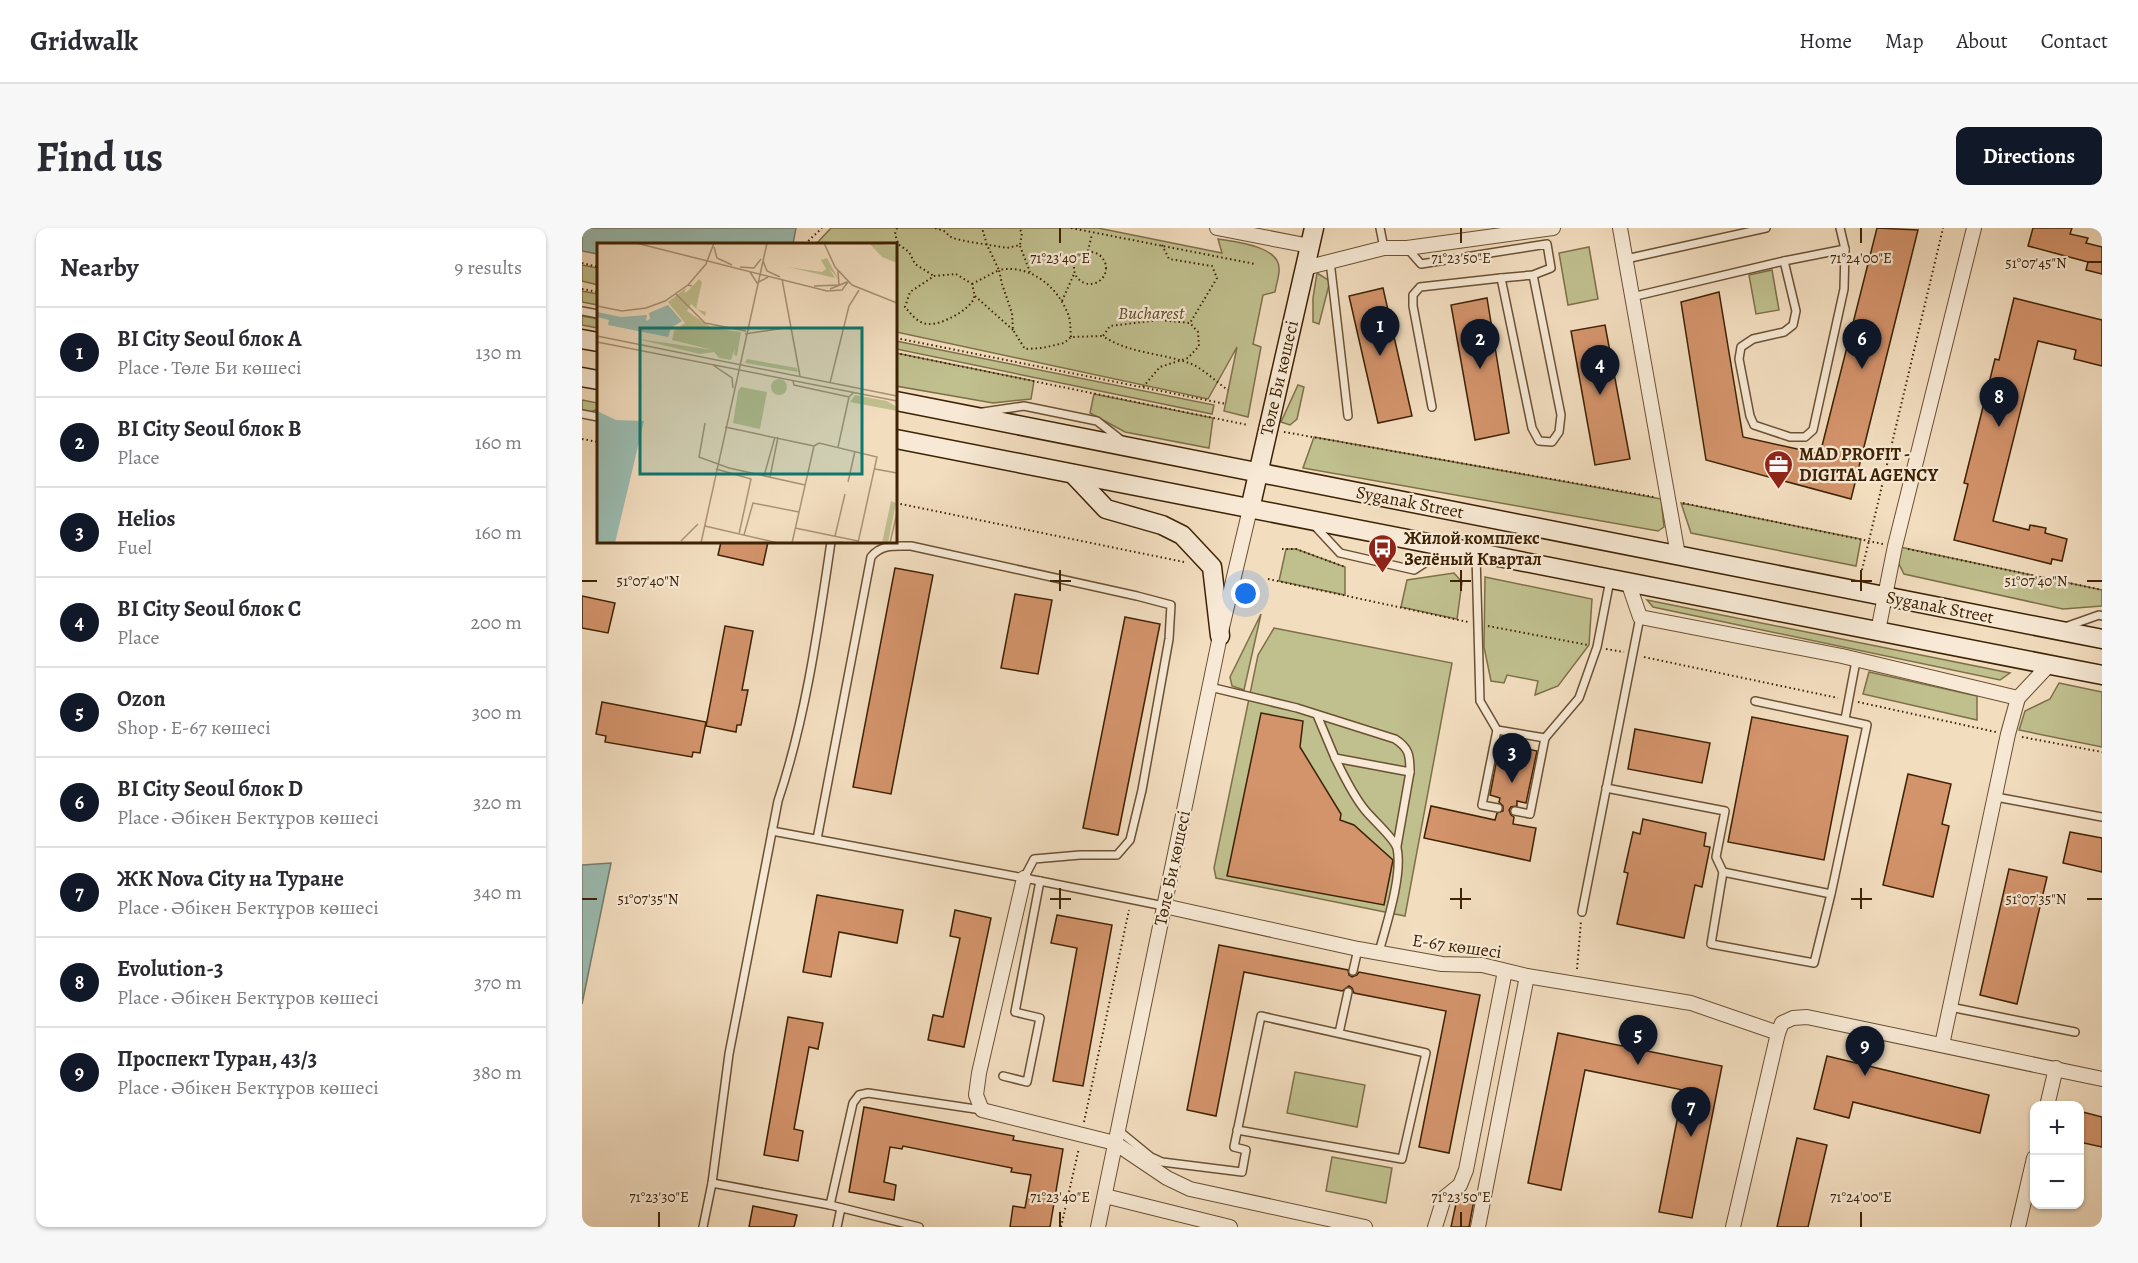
<!DOCTYPE html>
<meta charset="utf-8">
<style>
:root{--surface:#fff;--page:#f7f7f7;--text:#2b2b33;--muted:#7c7c81;--line:#e1e1e2;--accent:#111827}
body{margin:0;font-family:Alegreya,serif;background:var(--page);color:var(--text)}
.controls{position:absolute;right:18px;bottom:18px;display:grid;overflow:hidden;border-radius:12px;box-shadow:0 2px 4px #0004}
.controls button{width:54px;height:54px;display:grid;place-items:center;padding:0;border:0;border-bottom:2px solid var(--line);background:var(--surface);color:var(--text);font:30px sans-serif}
.you{position:absolute;left:664px;top:366px;width:21px;height:21px;margin:-15px;border:4px solid #fff;border-radius:50%;background:#1a73e8;box-shadow:0 0 0 9px #1a73e833}
.badge{display:grid;place-items:center;width:39px;height:39px;border-radius:50%;background:var(--accent);color:#fff;font-size:20px;font-weight:700}
.pin{position:absolute;translate:-50% -50px;filter:drop-shadow(0 2px 3px #0008)}
.pin::after{content:'';position:absolute;top:32px;width:21px;height:18px;background:inherit;clip-path:polygon(0 0,100% 0,50% 100%)}
.list{margin:0;padding:0;list-style:none}
h2{display:flex;justify-content:space-between;align-items:center;height:78px;margin:0;padding:0 24px;font-size:26px}
h2 small{font-size:20px;font-weight:400;color:var(--muted)}
.list li{display:grid;grid-template-columns:39px 1fr auto;gap:18px;align-items:center;box-sizing:border-box;height:90px;padding:0 24px;border-top:2px solid var(--line)}
.list b{display:block;font-size:22px;white-space:nowrap}
.list p{margin:0;font-size:20px;white-space:nowrap;color:var(--muted)}
.list em{font-size:20px;font-style:normal;color:var(--muted)}
.map{position:relative;flex:none;width:1520px;height:999px;overflow:hidden;border-radius:12px}
header{display:flex;align-items:center;gap:36px;box-sizing:border-box;height:84px;padding:0 30px;background:var(--surface);border-bottom:2px solid var(--line)}
header strong{font-size:28px}
nav{display:flex;gap:33px;margin-inline-start:auto;font-size:21px}
.intro{display:flex;align-items:center;justify-content:space-between;box-sizing:border-box;height:144px;padding:0 36px}
h1{margin:0;font-size:42px}
.button{padding:15px 27px;border-radius:12px;background:var(--accent);color:#fff;font-size:21px;font-weight:700}
main{display:flex;gap:36px;padding:0 36px}
aside{flex:1;background:var(--surface);border-radius:12px;box-shadow:0 2px 4px #0004}
.map>svg:first-child{display:block}
.green{fill:#c0bf8e;stroke:#7e7049;stroke-width:1.5}
.water{fill:#9bbcb1;stroke:#757e6c;stroke-width:1.5}
.building{fill:#d3936b;stroke:#3d2204;stroke-width:1.5}
.lines{fill:none;stroke-linecap:round;stroke-linejoin:round}
.lane-casing{stroke:#6a5133;stroke-width:10}
.street-casing{stroke:#6a5133;stroke-width:16}
.secondary-casing{stroke:#3d2204;stroke-width:21}
.path{stroke:#3d2204;stroke-width:2;stroke-dasharray:1.5 3;stroke-linecap:butt}
.lane{stroke:#f7e9d5;stroke-width:7}
.street{stroke:#f7e9d5;stroke-width:14}
.secondary{stroke:#f7e9d5;stroke-width:18}
.ticks{fill:none;stroke:#3d2204;stroke-width:2}
.labels{text-anchor:middle;dominant-baseline:central;stroke-width:4.5;stroke-linejoin:round;paint-order:stroke}
.park-label{font-size:18px;font-style:italic;fill:#5e4926;stroke:#f7e9d5}
.street-label{font-size:18px;fill:#3d2204;stroke:#f7e9d5}
.poi-label{font-size:18px;font-weight:bold;fill:#3d2204;stroke:#f7e9d5;text-anchor:start}
.inset-road{fill:none;stroke:#aa9274;stroke-width:1.5}
.view{fill:#0f766e;fill-opacity:0.15;stroke:#0f766e;stroke-width:3}
.inset-edge{fill:none;stroke:#3d2204;stroke-width:3}
.ticks-label{font-size:15px;text-anchor:middle;fill:#3d2204;stroke:#f7e9d5;stroke-width:4.5;stroke-linejoin:round;paint-order:stroke}
</style>
<header>
<strong>Gridwalk</strong>
<nav><a>Home</a><a>Map</a><a>About</a><a>Contact</a></nav>
</header>
<div class="intro"><h1>Find us</h1><a class="button">Directions</a></div>
<main>
<aside>
<h2>Nearby<small>9 results</small></h2>
<ul class="list">
<li><span class="badge">1</span><div><b>BI City Seoul блок A</b><p>Place · Төле Би көшесі</p></div><em>130 m</em></li>
<li><span class="badge">2</span><div><b>BI City Seoul блок B</b><p>Place</p></div><em>160 m</em></li>
<li><span class="badge">3</span><div><b>Helios</b><p>Fuel</p></div><em>160 m</em></li>
<li><span class="badge">4</span><div><b>BI City Seoul блок C</b><p>Place</p></div><em>200 m</em></li>
<li><span class="badge">5</span><div><b>Ozon</b><p>Shop · Е-67 көшесі</p></div><em>300 m</em></li>
<li><span class="badge">6</span><div><b>BI City Seoul блок D</b><p>Place · Әбікен Бектұров көшесі</p></div><em>320 m</em></li>
<li><span class="badge">7</span><div><b>ЖК Nova City на Туране</b><p>Place · Әбікен Бектұров көшесі</p></div><em>340 m</em></li>
<li><span class="badge">8</span><div><b>Evolution-3</b><p>Place · Әбікен Бектұров көшесі</p></div><em>370 m</em></li>
<li><span class="badge">9</span><div><b>Проспект Туран, 43/3</b><p>Place · Әбікен Бектұров көшесі</p></div><em>380 m</em></li>
</ul>
</aside>
<div class="map">
<svg width="1520" height="999" viewBox="0 0 1520 999">
<rect width="100%" height="100%" fill="#f2ddbf"/>
<filter id="stains"><feTurbulence type="fractalNoise" baseFrequency=".00333" numOctaves="4"/><feColorMatrix values="0 0 0 0 .2 0 0 0 0 .09 0 0 0 0 .02 0 0 0 .5 -.17"/></filter>
<radialGradient id="worn" r=".72"><stop offset=".6" stop-color="#630" stop-opacity="0"/><stop offset="1" stop-color="#630" stop-opacity=".3"/></radialGradient>
<g class="green">
<path d="M249,0H516L640,25L636,11C653,14 697,18 697,40C698,47 694,56 693,64L681,67L671,116L679,119L666,189L642,183L655,119L626,171L314,104V16H234Z"/>
<polygon points="1007,19 1016,71 986,77 977,25"/>
<polygon points="0,37 16,40 16,57 0,53"/>
<polygon points="1190,42 1197,82 1174,86 1167,47"/>
<polygon points="735,45 748,53 737,96 731,94 731,70"/>
<polygon points="0,63 16,66 16,77 0,74"/>
<polygon points="0,88 16,91 16,100 0,97"/>
<polygon points="314,113 632,177 630,186 314,121"/>
<polygon points="314,125 452,153 449,171 411,175 314,158"/>
<polygon points="716,157 722,159 715,191 708,197 699,194"/>
<polygon points="512,166 631,190 627,220 543,204 508,185"/>
<polygon points="0,172 16,175 16,181 9,184 0,182"/>
<polygon points="732,209 1079,271 1082,299 1076,303 721,240"/>
<polygon points="1099,275 1279,311 1274,338 1109,305"/>
<polygon points="1318,319 1520,362 1520,378 1481,381 1322,346 1317,336"/>
<polygon points="704,321 714,321 763,339 763,367 697,353"/>
<polygon points="872,345 880,354 875,391 819,379 825,352"/>
<polygon points="903,349 1010,371 1007,417 976,458 953,467 956,453 925,447 922,455 909,453 902,419"/>
<polygon points="1065,372 1428,445 1418,452 1071,379"/>
<polygon points="679,386 662,462 650,458 648,449"/>
<polygon points="692,400 870,435 823,688 634,650 632,640 676,427"/>
<polygon points="1287,444 1395,468 1395,492 1281,466"/>
<polygon points="1477,455 1520,464 1520,519 1437,502 1443,483 1468,471"/>
<polygon points="713,844 783,857 775,899 705,885"/>
<polygon points="750,929 810,940 804,975 744,963"/>
</g>
<g class="water">
<polygon points="0,0 214,0 211,16 16,16 16,26 0,23"/>
<polygon points="29,635 0,776 0,637"/>
</g>
<g class="building">
<polygon points="1295,0 1336,2 1269,271 1124,232 1099,74 1137,64 1161,209 1238,226"/>
<polygon points="1451,0 1490,0 1488,6 1506,10 1504,15 1520,19 1520,46 1504,42 1506,34 1446,18"/>
<polygon points="801,60 830,188 796,195 767,68"/>
<polygon points="905,70 927,205 893,212 869,77"/>
<polygon points="1432,70 1520,92 1520,138 1492,131 1494,122 1456,113 1411,293 1447,302 1448,297 1464,300 1463,305 1485,311 1480,333 1470,331 1469,336 1372,312 1386,256 1382,255 1413,131 1417,132"/>
<polygon points="1023,97 1048,231 1013,237 989,103"/>
<polygon points="139,314 186,314 181,337 136,327"/>
<polygon points="313,340 351,347 309,566 271,559"/>
<polygon points="433,366 470,372 456,446 419,440"/>
<polygon points="0,368 33,375 26,405 0,400"/>
<polygon points="543,389 578,396 536,607 501,600"/>
<polygon points="143,398 171,403 160,462 166,462 159,497 155,497 154,504 124,498"/>
<polygon points="20,474 124,494 118,525 111,524 110,529 23,514 24,508 14,506"/>
<polygon points="679,485 721,493 718,519 759,586 758,592 772,597 811,632 802,677 645,648"/>
<polygon points="1170,489 1266,508 1242,632 1146,614"/>
<polygon points="1053,501 1128,515 1120,555 1046,541"/>
<polygon points="918,515 955,523 944,575 935,573 935,578 929,579 927,582 929,587 932,589 931,596 954,600 948,633 842,610 849,578 913,592 915,585 921,583 921,578 917,574 918,570 908,567"/>
<polygon points="1326,546 1369,556 1360,596 1367,598 1351,669 1301,657"/>
<polygon points="1061,591 1124,605 1122,618 1128,619 1120,659 1113,657 1102,710 1035,696 1046,645 1042,644 1051,604 1058,606"/>
<polygon points="1488,604 1520,610 1520,644 1481,635"/>
<polygon points="1427,641 1465,649 1435,776 1398,767"/>
<polygon points="235,667 321,682 315,715 257,704 249,749 221,744"/>
<polygon points="373,682 409,690 382,819 346,812 351,787 361,789 378,710 368,708"/>
<polygon points="475,687 530,697 501,858 471,853 495,720 469,715"/>
<polygon points="637,717 766,742 767,747 770,749 775,747 777,744 898,767 867,925 837,919 864,783 772,765 770,760 767,758 760,763 662,744 634,888 605,882"/>
<polygon points="206,789 241,795 236,821 227,819 212,901 221,903 216,933 182,927"/>
<polygon points="976,805 1140,838 1110,990 1077,984 1101,862 1003,842 979,962 946,955"/>
<polygon points="1245,828 1407,867 1398,905 1271,874 1267,890 1232,881"/>
<polygon points="282,879 432,908 431,912 481,921 468,999 428,999 431,978 443,980 449,947 429,944 430,940 321,918 320,921 308,919 302,954 314,957 312,972 267,964"/>
<polygon points="1497,883 1520,889 1520,919 1497,914"/>
<polygon points="1215,910 1245,917 1226,999 1195,999"/>
<polygon points="878,969 892,972 887,999 869,999 875,971"/>
<polygon points="171,978 215,987 212,999 167,999"/>
</g>
<g class="lines">
<defs>
<g id="lane">
<polyline points="798,0 802,20"/>
<polyline points="825,20 839,36 965,16 969,40 951,47 919,50 950,200 957,213 970,214 977,204 979,187 951,47"/>
<polyline points="1044,31 1184,0"/>
<polyline points="748,33 766,188"/>
<polyline points="1202,33 1214,83 1211,97 1202,104 1171,111 1159,119 1157,131 1168,188 1172,197 1208,209 1223,209 1231,202 1262,61 1263,21"/>
<polyline points="1050,69 1202,33 1263,21 1258,0"/>
<polyline points="0,83 16,86"/>
<polyline points="850,179 831,78 831,67 838,59 919,50"/>
<polyline points="401,184 442,178 515,193 538,211"/>
<polyline points="0,186 16,189"/>
<polyline points="732,297 758,325 832,342 863,322"/>
<polyline points="894,327 898,473 915,502 963,510 997,470 1015,419 1028,352"/>
<polyline points="1483,399 1517,387 1520,388"/>
<path d="M628,459L715,480L813,511C827,520 828,527 828,544L753,530L735,487"/>
<polyline points="1173,473 1285,497 1249,666 1232,735 1129,716 1141,644 1249,666"/>
<polyline points="1263,491 1274,433"/>
<polyline points="915,502 900,577 916,580"/>
<path d="M753,530C762,548 770,566 783,582C791,592 812,610 815,620C821,647 804,698 797,724"/>
<polyline points="1024,560 1143,583 1134,629 1141,644"/>
<polyline points="1414,569 1520,589"/>
<polyline points="933,583 948,586 963,510"/>
<polyline points="190,603 458,653"/>
<path d="M235,611L289,329C299,316 313,318 329,318L555,368L589,377L587,411L560,562L548,612L535,627H498L452,631L442,650"/>
<polyline points="815,618 828,544"/>
<polyline points="1000,684 1058,389"/>
<polyline points="771,743 776,721"/>
<polyline points="1368,779 1493,804"/>
<polyline points="757,805 766,764"/>
<polyline points="421,848 445,854 458,790 433,784 458,653 582,678"/>
<polyline points="536,902 569,929 580,934 660,944 664,922 652,919 679,788 844,825 820,931 655,902"/>
<path d="M130,955L147,826L196,573C224,489 236,401 249,314"/>
<polyline points="248,977 271,875 277,867 286,865 400,882"/>
<polyline points="121,999 130,955 248,977 337,999"/>
<polyline points="255,999 259,980"/>
</g>
<g id="street">
<polyline points="635,0 728,18"/>
<polyline points="1038,0 1096,327"/>
<polyline points="723,40 802,20 825,20 971,0"/>
<polyline points="1046,354 1058,389 1260,428 1436,470 1467,437"/>
<polyline points="1296,403 1313,318 1392,0"/>
<polyline points="442,650 397,845 394,867 400,882 533,915 585,950 608,961 783,999"/>
<polyline points="582,678 776,721 860,736 900,737 945,748 1109,775 1196,805"/>
<polyline points="1360,817 1426,506 1436,470"/>
<polyline points="1465,878 1474,840"/>
<polyline points="523,968 648,999"/>
<polyline points="516,999 638,408 668,281"/>
<polyline points="853,999 862,970 878,957 884,942 923,743"/>
<polyline points="896,999 945,748"/>
<polyline points="1151,999 1196,805 1200,795 1211,790 1225,789 1520,851"/>
<polyline points="1436,999 1452,930"/>
</g>
<g id="secondary">
<polyline points="0,111 16,114"/>
<polyline points="0,149 16,152"/>
<polyline points="314,173 1520,411"/>
<polyline points="314,211 1520,447"/>
<polyline points="491,246 524,281 580,297 600,307 630,339 638,408"/>
<polyline points="668,281 732,0"/>
</g>
</defs>
<use href="#lane" class="lane-casing"/>
<use href="#street" class="street-casing"/>
<use href="#secondary" class="secondary-casing"/>
<g class="path">
<polyline points="315,0 313,6 316,16 327,24 333,36 352,48"/>
<polyline points="353,0 362,3 370,10 383,13 425,20 438,17 440,5 437,0"/>
<polyline points="489,0 673,36"/>
<polyline points="223,16 240,0"/>
<polyline points="580,17 587,31 630,38 635,50 608,95"/>
<polyline points="438,18 448,44"/>
<polyline points="506,23 510,6"/>
<circle cx="508" cy="40" r="16"/>
<polyline points="0,35 16,39"/>
<path d="M374,46L390,56C391,61 393,66 392,70C388,82 359,97 347,96C336,96 329,86 323,79L328,64L352,48Z"/>
<polyline points="390,56 417,42 405,17 400,0"/>
<polyline points="0,61 16,64"/>
<polyline points="393,68 431,102"/>
<polyline points="480,73 492,46"/>
<path d="M489,109C488,101 489,93 486,86C475,58 448,36 417,42L420,56L430,85L431,102L443,121L460,120L482,115L489,109L521,108"/>
<polyline points="314,110 644,176"/>
<polyline points="314,125 666,197"/>
<path d="M561,159L578,139L606,130L617,118L616,104L608,95L577,92L528,98L521,108C545,125 579,125 607,135C621,140 634,154 646,162"/>
<polyline points="702,204 1072,269"/>
<polyline points="0,211 16,214"/>
<polyline points="314,275 602,334"/>
<polyline points="1101,275 1301,316"/>
<polyline points="700,321 714,321 763,339"/>
<polyline points="1326,321 1520,362"/>
<polyline points="1280,342 1361,0"/>
<polyline points="686,351 886,394"/>
<polyline points="906,398 1006,417"/>
<polyline points="1024,421 1042,424"/>
<polyline points="1062,429 1256,470"/>
<polyline points="1276,474 1414,504"/>
<polyline points="1440,509 1520,524"/>
<polyline points="995,741 999,693"/>
<polyline points="502,894 547,682"/>
<polyline points="479,999 497,920"/>
</g>
<use href="#lane" class="lane"/>
<use href="#street" class="street"/>
<use href="#secondary" class="secondary"/>
</g>
<path class="ticks" d="M478,0V15M879,0V15M1279,0V15M1505,34H1520M478,342V363M879,342V363M1279,342V363M0,353H15M468,353H489M868,353H889M1269,353H1290M1505,353H1520M478,660V681M879,660V681M1279,660V681M0,671H15M468,671H489M868,671H889M1269,671H1290M1505,671H1520M77,984V999M478,984V999M879,984V999M1279,984V999"/>
<defs>
<symbol id="office-pin" viewBox="-11 -11 22 30"><path d="M0 17L-7.5 6A9.5 9.5 0 1 1 7.5 6Z" fill="#8f2418" stroke="#f7e9d5"/><path d="M-6-3h4V-5.5h4V-3h4V5H-6ZM-1-4.5V-3h2v-1.5ZM-6 0V1H6V0Z" fill="#fff"/></symbol>
<symbol id="bus-pin" viewBox="-11 -11 22 30"><path d="M0 17L-7.5 6A9.5 9.5 0 1 1 7.5 6Z" fill="#8f2418" stroke="#f7e9d5"/><path d="M-5-6H5V4H4V6H2V4H-2V6H-4V4H-5ZM-3.5-4V0h7V-4ZM-3.5 1.2v1.5H-2V1.2ZM2 1.2v1.5H3.5V1.2Z" fill="#fff"/></symbol>
</defs>
<g fill-rule="evenodd">
<use href="#office-pin" x="1180" y="220" width="33" height="45"/>
<use href="#bus-pin" x="784" y="304" width="33" height="45"/>
</g>
<g class="labels">
<g class="park-label">
<text x="569" y="85">Bucharest</text>
</g>
<g class="street-label">
<text transform="translate(697 150) rotate(-77)">Төле Би көшесі</text>
<text transform="translate(828 274) rotate(11)">Syganak Street</text>
<text transform="translate(1358 379) rotate(11)">Syganak Street</text>
<text transform="translate(590 640) rotate(-78)">Төле Би көшесі</text>
<text transform="translate(875 718) rotate(8)">Е-67 көшесі</text>
</g>
<g class="poi-label">
<text x="1217" y="226">MAD PROFIT -<tspan x="1217" dy="21">DIGITAL AGENCY</tspan></text>
<text x="822" y="310">Жилой комплекс<tspan x="822" dy="21">Зелёный Квартал</tspan></text>
</g>
</g>
<g transform="translate(15 15)">
<rect width="300" height="300" fill="#f2ddbf"/>
<path d="M272,0L300,3V20L285,14ZM230,15L242,37L232,25L238,35L191,24L225,29L229,26L224,17ZM102,36L105,39L99,66L109,69L108,73L94,61L90,68L115,85L144,89L140,113L137,112L138,105L134,117L122,115L117,109L103,111L36,95L116,107L75,97L77,88L88,80L71,59L89,45L87,50L91,48ZM150,116L200,125L201,129L148,120ZM174 144a8 8 0 1 1 16 0a8 8 0 1 1-16 0ZM142,142L141,148L144,144L170,149L163,186L136,180ZM258,152L290,158L300,164V168L253,159ZM294,258L299,260L291,300H285Z" fill="#c0bf8e"/>
<path d="M71,62L85,78L74,85L71,94L11,82L12,77L0,74V69L24,74L50,72L49,78L53,76L52,70ZM0,168L19,177L47,178L18,300H0Z" fill="#9bbcb1"/>
<path class="inset-road" d="M39,0L230,48L245,47L251,39M227,0L238,24L255,42L300,60M117,4L120,15L135,22M166,18L170,28L183,34M143,24L157,25L164,16M153,29L160,40L171,34M185,36L203,133M91,42L109,21L117,0M217,43L242,42L241,28M233,46L250,39M79,51L108,80L149,88M0,63L25,68L49,65L68,58L91,42L95,43M148,91L194,84M0,93L300,153M0,99L300,158M116,122L135,135L136,145M196,138L197,142L252,154L257,149M233,140L252,63L262,47M108,180L102,214L132,225L208,242M128,184L217,203M217,203L222,200L280,214L261,300M241,204L252,154M119,226L154,236L142,291M278,226L300,230M167,233L178,194M173,234L181,194M251,239L258,208M108,283L181,300M198,285L261,298M147,292L156,260L202,269M238,293L248,251M84,298L101,281M104,300L170,0M195,300L217,203M228,300L246,299M293,300L300,270"/>
<path class="view" d="M43,85H265V231H43Z"/>
<rect width="300" height="300" class="inset-edge"/>
</g>
<g class="ticks-label">
<text x="478" y="35">71°23'40"E</text>
<text x="879" y="35">71°23'50"E</text>
<text x="1279" y="35">71°24'00"E</text>
<text x="1454" y="40">51°07'45"N</text>
<text x="66" y="358">51°07'40"N</text>
<text x="1454" y="358">51°07'40"N</text>
<text x="66" y="676">51°07'35"N</text>
<text x="1454" y="676">51°07'35"N</text>
<text x="77" y="974">71°23'30"E</text>
<text x="478" y="974">71°23'40"E</text>
<text x="879" y="974">71°23'50"E</text>
<text x="1279" y="974">71°24'00"E</text>
</g>
<rect width="100%" height="100%" filter="url(#stains)"/>
<rect width="100%" height="100%" fill="url(#worn)"/>
</svg>
<div class="controls">
<button>+</button>
<button>−</button>
</div>
<div class="you"></div>
<div class="pin badge" style="left:798px;top:128px">1</div>
<div class="pin badge" style="left:898px;top:141px">2</div>
<div class="pin badge" style="left:930px;top:555px">3</div>
<div class="pin badge" style="left:1018px;top:167px">4</div>
<div class="pin badge" style="left:1056px;top:837px">5</div>
<div class="pin badge" style="left:1280px;top:141px">6</div>
<div class="pin badge" style="left:1109px;top:909px">7</div>
<div class="pin badge" style="left:1417px;top:199px">8</div>
<div class="pin badge" style="left:1283px;top:848px">9</div>
</div>
</main>
